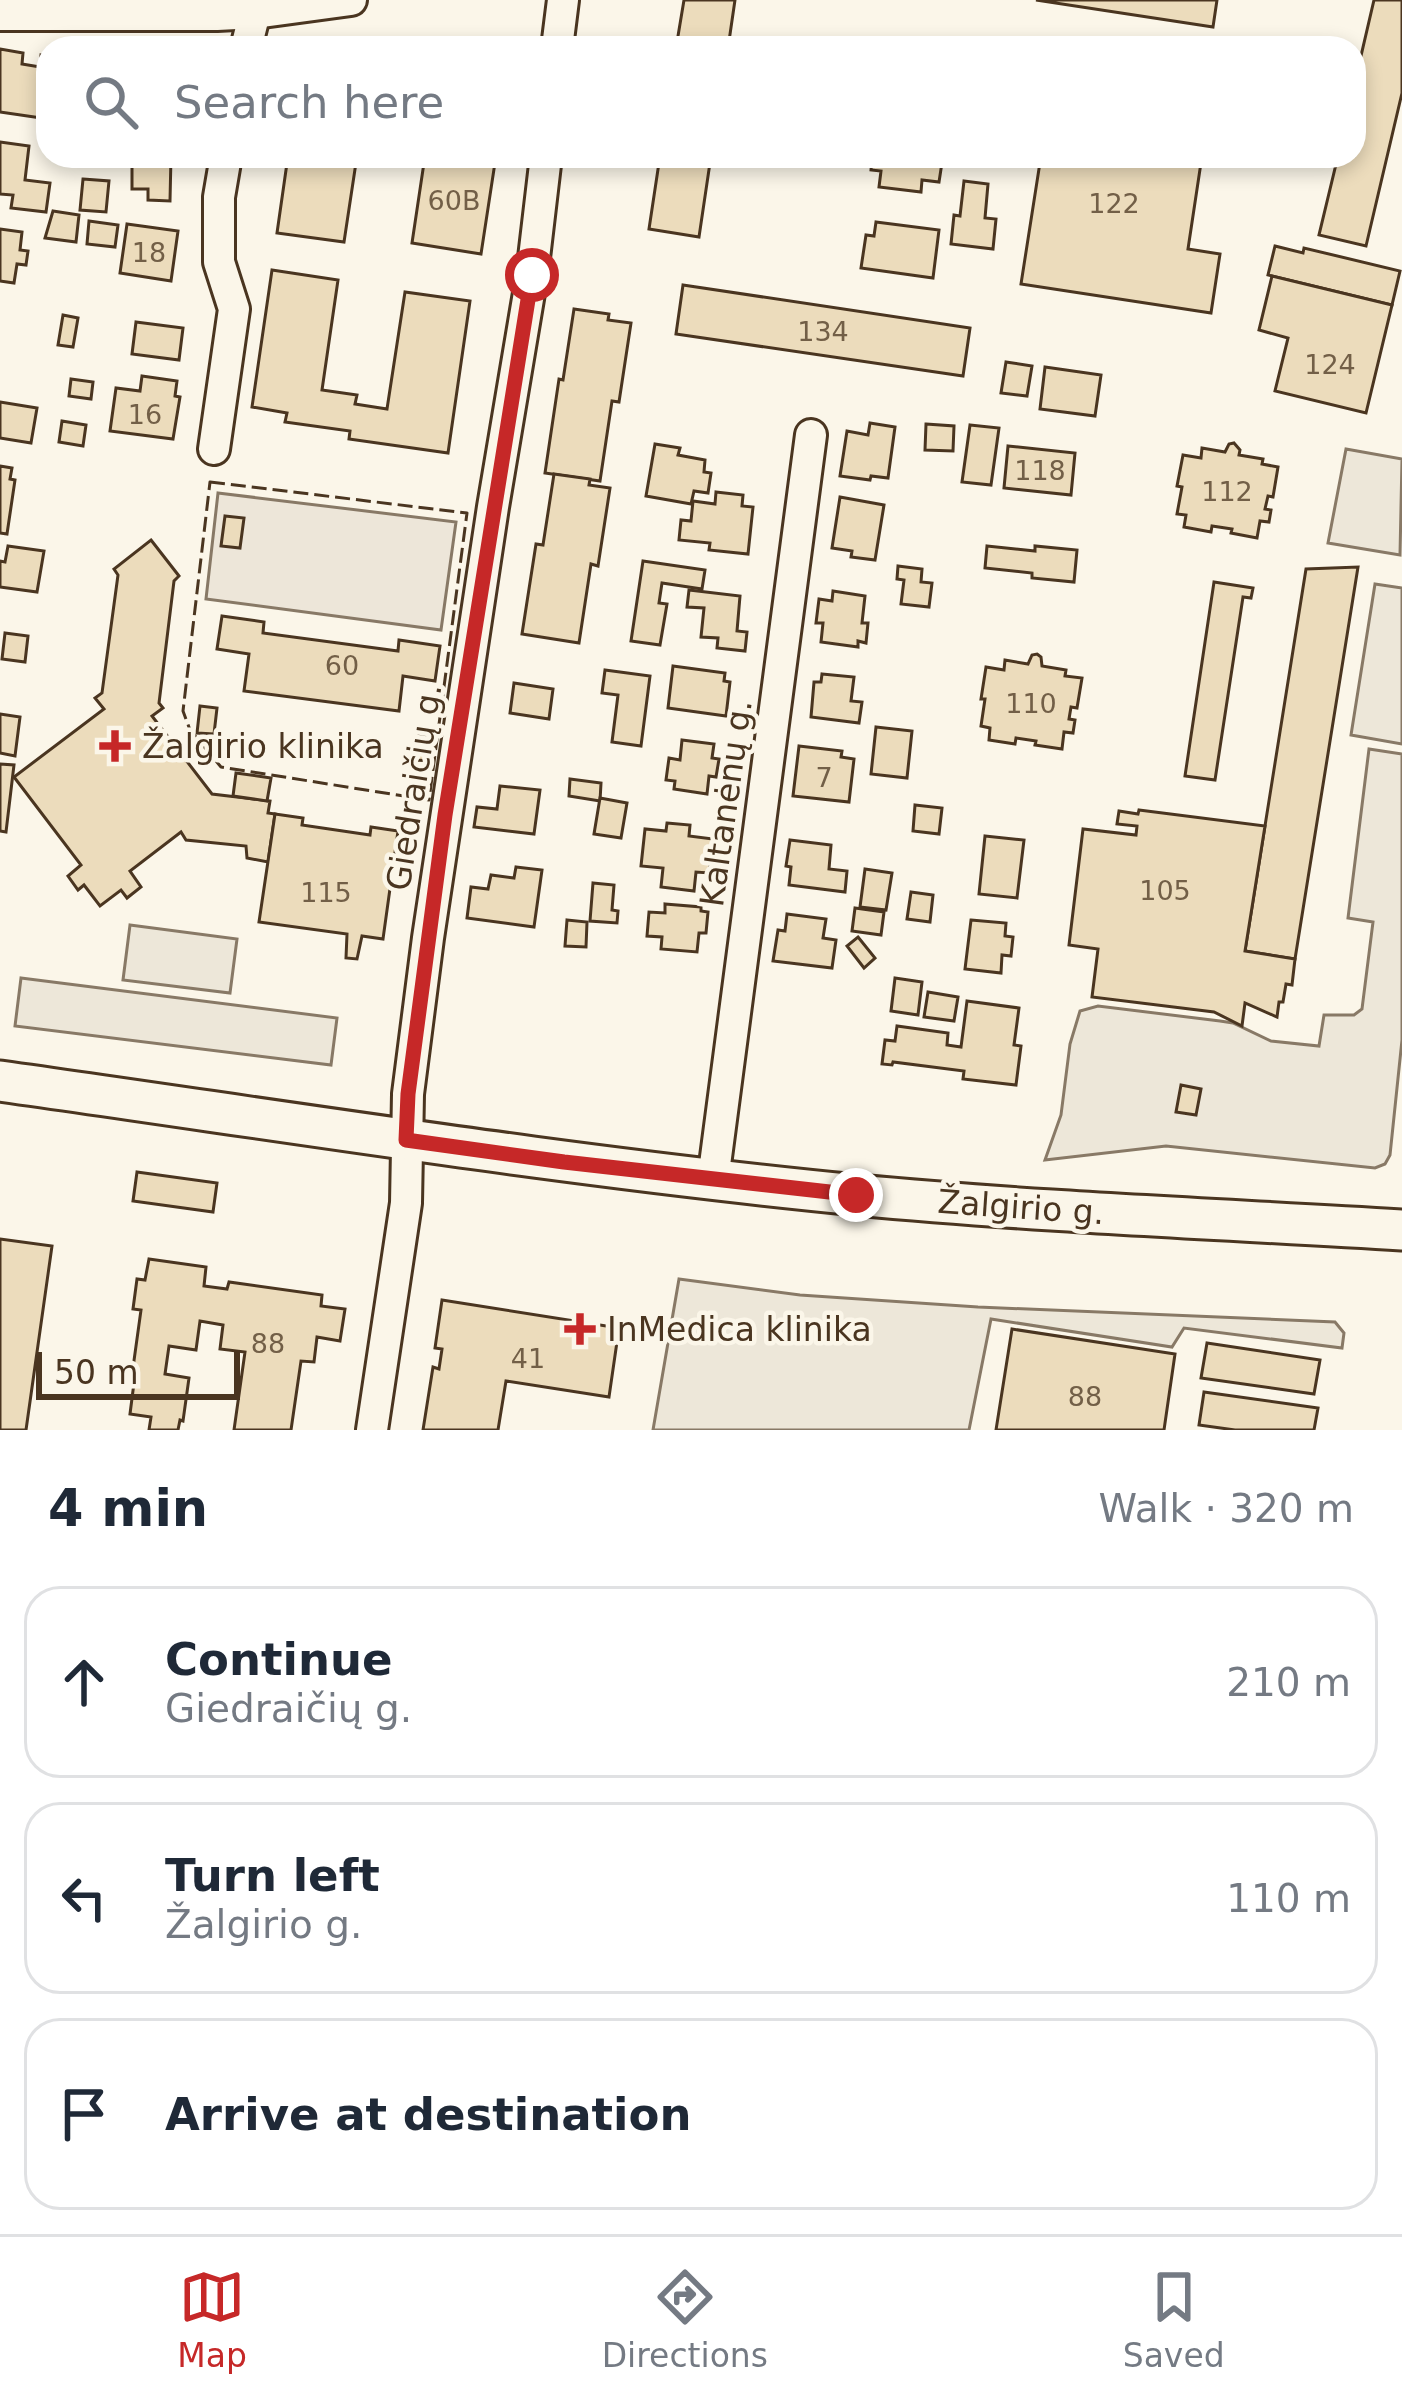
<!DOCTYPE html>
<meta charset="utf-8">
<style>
:root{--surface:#fff;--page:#f2f2f3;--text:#1f2937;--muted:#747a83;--line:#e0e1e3;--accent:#c62828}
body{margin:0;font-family:"DejaVu Sans",sans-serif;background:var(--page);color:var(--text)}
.scale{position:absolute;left:36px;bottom:30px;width:204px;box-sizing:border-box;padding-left:12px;border:6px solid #4a3520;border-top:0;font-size:33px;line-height:42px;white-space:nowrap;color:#4a3520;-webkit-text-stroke:9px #fbf6e9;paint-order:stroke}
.stop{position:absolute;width:36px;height:36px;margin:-27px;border:9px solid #c62828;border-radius:50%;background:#fff}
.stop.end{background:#c62828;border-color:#fff;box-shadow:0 3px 12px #0008}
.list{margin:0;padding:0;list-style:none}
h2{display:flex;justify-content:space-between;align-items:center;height:156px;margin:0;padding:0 48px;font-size:51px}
h2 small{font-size:39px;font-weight:400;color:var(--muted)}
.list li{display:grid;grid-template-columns:78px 1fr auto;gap:36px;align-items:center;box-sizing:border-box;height:192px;margin:0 24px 24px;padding:0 24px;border:3px solid var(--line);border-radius:36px}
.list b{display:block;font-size:45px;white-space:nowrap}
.list p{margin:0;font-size:39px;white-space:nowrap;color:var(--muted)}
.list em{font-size:39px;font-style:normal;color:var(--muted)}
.icon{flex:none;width:66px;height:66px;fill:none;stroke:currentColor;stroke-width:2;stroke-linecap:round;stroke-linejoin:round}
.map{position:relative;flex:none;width:1402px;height:1430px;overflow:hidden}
.search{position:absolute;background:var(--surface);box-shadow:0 6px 18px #0003;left:36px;right:36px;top:36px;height:132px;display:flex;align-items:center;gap:30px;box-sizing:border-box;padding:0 42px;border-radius:36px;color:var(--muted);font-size:45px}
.sheet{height:804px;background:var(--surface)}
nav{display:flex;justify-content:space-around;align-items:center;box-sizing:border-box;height:168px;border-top:3px solid var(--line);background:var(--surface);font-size:33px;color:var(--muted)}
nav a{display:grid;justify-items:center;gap:6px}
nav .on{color:var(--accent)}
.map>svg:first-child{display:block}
.green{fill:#ede6d9;stroke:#887966;stroke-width:3}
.parking{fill:#ede7d9;stroke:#887966;stroke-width:3}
.building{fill:#ecdcbc;stroke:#4a3520;stroke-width:3}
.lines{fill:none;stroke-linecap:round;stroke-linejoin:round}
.minor-casing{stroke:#4a3520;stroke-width:36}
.major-casing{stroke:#4a3520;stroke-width:45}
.minor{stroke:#fbf6e9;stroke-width:30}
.major{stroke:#fbf6e9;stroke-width:39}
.fence{stroke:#4a3520;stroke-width:3;stroke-dasharray:15 6;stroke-linecap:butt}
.route{stroke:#c62828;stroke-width:15}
.poi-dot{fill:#c62828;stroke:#fbf6e9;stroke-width:4.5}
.labels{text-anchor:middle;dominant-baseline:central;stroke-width:9;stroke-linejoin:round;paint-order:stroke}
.number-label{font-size:27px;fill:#725f47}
.poi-label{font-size:33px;fill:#4a3520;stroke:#fbf6e9;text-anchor:start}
.street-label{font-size:33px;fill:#4a3520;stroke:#fbf6e9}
</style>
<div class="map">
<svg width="1402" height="1430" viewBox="0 0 1402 1430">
<rect width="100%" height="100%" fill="#fbf6e9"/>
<polygon class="green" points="218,493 456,522 441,630 206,599"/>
<g class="parking">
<polygon points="1346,449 1402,459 1400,555 1328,543"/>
<polygon points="1375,584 1402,588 1402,744 1351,735"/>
<polygon points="1369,749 1402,754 1402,1040 1390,1155 1385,1164 1375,1168 1166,1146 1045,1160 1061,1115 1070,1044 1080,1011 1098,1006 1220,1021 1233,1023 1271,1041 1319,1046 1324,1015 1354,1015 1362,1009 1373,922 1348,918"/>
<polygon points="130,925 237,939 230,993 123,980"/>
<polygon points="21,978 337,1018 331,1065 15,1026"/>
<polygon points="679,1279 800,1295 978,1307 1335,1322 1344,1333 1342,1348 1184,1328 1172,1347 991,1319 969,1430 653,1430"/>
</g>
<g class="building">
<polygon points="684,0 735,0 728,48 676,48"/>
<polygon points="1036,0 1217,0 1213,27"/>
<polygon points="1374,0 1402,0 1402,93 1366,246 1319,235 1338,156 1354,156 1354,86"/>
<polygon points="0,49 23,53 22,64 40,67 41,55 48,56 48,119 0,112"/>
<polygon points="0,142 29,146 25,180 50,183 46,212 11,208 13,195 0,194"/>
<polygon points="151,156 171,156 170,201 148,200 148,189 132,189 132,165 151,165"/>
<polygon points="288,156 357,156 344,242 277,233"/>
<polygon points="425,156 496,156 481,254 412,243"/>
<polygon points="660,156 711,156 699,237 649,229"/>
<polygon points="872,156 943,156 939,182 922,180 921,192 879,187 881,171 871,170"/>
<polygon points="1041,156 1202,156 1188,249 1220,254 1211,313 1021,284"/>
<polygon points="83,179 109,181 106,212 80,210"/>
<polygon points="964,181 988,184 985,218 996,219 993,249 951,244 954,215 960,216"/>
<polygon points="53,211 79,215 76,242 45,238"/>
<polygon points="89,221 118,225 115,247 87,244"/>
<polygon points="876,222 939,230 933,278 861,268 866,235 874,236"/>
<polygon points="127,224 178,231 171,281 120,273"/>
<polygon points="0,229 22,232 20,250 28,251 26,265 17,264 14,283 0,281"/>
<polygon points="1275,246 1303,253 1304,248 1400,271 1392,305 1268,275"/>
<polygon points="272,270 338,280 322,390 357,395 355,404 387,409 405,292 470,301 448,453 349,439 350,431 285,422 287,413 252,407"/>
<polygon points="1272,276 1392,305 1366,413 1275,391 1288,338 1259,330"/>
<polygon points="683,285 970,328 963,376 676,334"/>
<polygon points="574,309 609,314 608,320 631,323 619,402 612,401 600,481 545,473 559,379 563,380"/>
<polygon points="63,315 78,318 73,347 58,345"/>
<polygon points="136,322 183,328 179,360 132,354"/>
<polygon points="1006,362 1032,366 1027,396 1001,393"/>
<polygon points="1045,367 1101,375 1095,416 1040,409"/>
<polygon points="142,376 177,381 175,396 180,397 173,439 110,431 116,388 140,391"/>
<polygon points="71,379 93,382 91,399 69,396"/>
<polygon points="0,402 37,408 31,443 0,438"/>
<polygon points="62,421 86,425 83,446 59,442"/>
<polygon points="870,423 895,427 888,478 871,476 870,480 840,476 847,431 868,435"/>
<polygon points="926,424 954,426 953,451 925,450"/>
<polygon points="970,425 999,428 991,485 962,482"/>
<polygon points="1234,443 1240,450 1239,455 1263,459 1262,464 1278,467 1273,497 1268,496 1265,509 1271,510 1269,522 1260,521 1257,538 1231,533 1232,529 1212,526 1211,532 1184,527 1186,515 1177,514 1182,487 1177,486 1183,455 1201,458 1202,448 1225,452 1229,444"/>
<polygon points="655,444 680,448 678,455 705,460 704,472 711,473 708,493 694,491 691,504 646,496"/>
<polygon points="1008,446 1075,453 1071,495 1004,488"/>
<polygon points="0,466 12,468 10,479 15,480 7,534 0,533"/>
<polygon points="554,474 590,479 589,485 610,488 598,566 591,564 579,643 522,634 536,544 543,545"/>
<polygon points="716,492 743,495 742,506 753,507 748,554 709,550 710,543 679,540 681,520 691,521 693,501 715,504"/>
<polygon points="840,497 884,505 875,560 851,557 852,551 832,548"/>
<polygon points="225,516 244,518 240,548 221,546"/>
<polygon points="151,540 179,576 174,581 159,703 163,708 152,716 212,794 270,801 268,813 275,814 268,862 247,858 246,846 186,840 181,832 130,871 141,887 127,898 121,890 100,906 84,885 78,890 68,876 81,865 14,777 104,709 95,698 102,693 118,575 114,569"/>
<polygon points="8,546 44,551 37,592 0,587 0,561 5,562"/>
<polygon points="987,546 1035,551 1035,546 1077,550 1074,582 1032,578 1032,573 985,568"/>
<polygon points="643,561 705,570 702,589 662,583 659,603 667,604 660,645 631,641"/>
<polygon points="898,566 922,569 921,582 932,583 929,607 901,604 904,580 897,579"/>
<polygon points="1358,567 1295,959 1245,951 1306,569"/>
<polygon points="1214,582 1253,588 1251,598 1243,597 1215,780 1185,776"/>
<polygon points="689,590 740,596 737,631 747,632 745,651 717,648 718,638 701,637 704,608 687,607"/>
<polygon points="833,591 865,596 862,623 868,623 866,643 858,641 858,647 821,642 823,623 816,623 819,599 832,601"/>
<polygon points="222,616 264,622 263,633 398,651 399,640 440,646 435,681 403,676 399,711 244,691 249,654 217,649"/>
<polygon points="5,633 28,636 25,662 2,659"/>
<polygon points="1037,654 1041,657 1042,666 1066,670 1065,676 1082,678 1077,708 1071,707 1069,719 1075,720 1073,733 1064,732 1062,749 1035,745 1036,741 1016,738 1015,744 989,740 990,728 981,726 985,699 981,699 986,667 1004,670 1005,660 1028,664 1032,655"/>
<polygon points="673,666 725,673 724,681 730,682 726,716 668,708"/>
<polygon points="605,670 650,676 641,746 612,742 618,695 602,693"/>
<polygon points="822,674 854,677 851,701 862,702 859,723 811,717 814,682 821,682"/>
<polygon points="514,683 553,689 549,719 510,713"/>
<polygon points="200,706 217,708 214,734 197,733"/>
<polygon points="0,714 20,717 15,756 0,753"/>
<polygon points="876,727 912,731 907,778 871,774"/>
<polygon points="419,735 435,737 432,761 416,760"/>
<polygon points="682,740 714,744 712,758 719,759 716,777 709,776 707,794 674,789 675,781 666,780 669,758 680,760"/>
<polygon points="799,746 842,751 841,757 854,759 849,802 793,796"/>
<polygon points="0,764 14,765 6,832 0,831"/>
<polygon points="236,773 271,778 267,801 233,796"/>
<polygon points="570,779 601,783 600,801 569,796"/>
<polygon points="500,786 540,790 534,834 474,827 477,807 497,809"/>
<polygon points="600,798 627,803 621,838 594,834"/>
<polygon points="915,805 942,808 939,834 913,831"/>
<polygon points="1139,810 1265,826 1245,951 1295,959 1292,985 1286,984 1283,1002 1279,1002 1277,1017 1245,1003 1242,1026 1214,1012 1092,997 1098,949 1069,945 1083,829 1136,835 1137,826 1117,824 1119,811 1138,814"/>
<polygon points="275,814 303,818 302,825 370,835 371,827 398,831 383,939 362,936 357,959 346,958 347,934 259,922"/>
<polygon points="667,823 690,825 689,836 713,839 709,873 696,872 694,891 661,887 663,868 641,866 645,829 666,831"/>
<polygon points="985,836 1024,840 1017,898 979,894"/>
<polygon points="790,840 831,845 829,869 847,871 845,892 789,885 791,867 786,866"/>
<polygon points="516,867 542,870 534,927 467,918 471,887 488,889 491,875 514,878"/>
<polygon points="865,869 892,873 886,910 860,907"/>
<polygon points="593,883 614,885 612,910 618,911 617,923 590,921"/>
<polygon points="911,892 933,895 930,922 907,919"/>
<polygon points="665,904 701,907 701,911 708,912 706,933 699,933 697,952 661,949 662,937 647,936 649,912 665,913"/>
<polygon points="855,908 884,912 881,935 852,931"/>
<polygon points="787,914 826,919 823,938 836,940 832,968 773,961 778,930 785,931"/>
<polygon points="567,920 587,922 586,947 565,946"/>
<polygon points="971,920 1006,923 1005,936 1013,937 1011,956 1002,955 1001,973 965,969"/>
<polygon points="858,937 875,958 864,968 847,946"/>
<polygon points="895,978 922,982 918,1015 891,1011"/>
<polygon points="928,992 958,997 954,1021 924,1017"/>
<polygon points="967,1001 1019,1008 1014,1045 1021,1046 1016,1085 963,1079 964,1071 893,1062 892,1065 882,1064 885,1040 895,1041 897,1026 948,1033 947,1045 961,1047"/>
<polygon points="1181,1085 1201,1089 1196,1115 1176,1112"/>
<polygon points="137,1172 217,1183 213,1212 133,1201"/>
<polygon points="0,1239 52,1246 26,1430 0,1430"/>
<polygon points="149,1259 206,1267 204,1286 227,1289 229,1282 322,1295 321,1306 345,1309 340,1341 317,1337 314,1362 301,1361 291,1430 234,1430 245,1352 220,1349 223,1325 200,1321 196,1350 169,1346 165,1374 189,1378 183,1421 180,1420 178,1430 149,1430 151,1417 130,1414 135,1375 132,1375 141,1310 133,1309 137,1279 145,1280"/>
<polygon points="442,1300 619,1328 609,1397 506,1381 498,1430 423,1430 433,1367 439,1369 442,1349 435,1348"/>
<polygon points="1012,1329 1175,1354 1164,1430 996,1430"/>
<polygon points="1207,1343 1320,1360 1314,1394 1201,1378"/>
<polygon points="1204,1392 1318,1408 1314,1430 1235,1430 1199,1425"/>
</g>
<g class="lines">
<defs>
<g id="minor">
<polyline points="0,15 217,15 255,13 351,0"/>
<polyline points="246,48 258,0"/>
<polyline points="557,48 563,0"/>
<polyline points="214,449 234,309 219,262 219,197 226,156"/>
<polyline points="713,1180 811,435"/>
<polyline points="372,1430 406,1203 408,1094 428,938 493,507 532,275 546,156"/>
</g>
<path id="major" d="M0,1081C285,1121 570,1167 857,1195C1038,1212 1220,1219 1402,1230"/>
</defs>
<use href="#minor" class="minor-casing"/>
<use href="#major" class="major-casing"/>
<use href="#minor" class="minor"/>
<use href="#major" class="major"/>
<polygon class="fence" points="210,482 467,513 429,800 221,767 190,730 183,711"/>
</g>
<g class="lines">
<polyline class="route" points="532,275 445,815 408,1094 406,1140 564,1162 856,1195"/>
</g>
<g class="poi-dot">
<path d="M109 728h12v12h12v12h-12v12h-12v-12h-12v-12h12z"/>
<path d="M574 1311h12v12h12v12h-12v12h-12v-12h-12v-12h12z"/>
</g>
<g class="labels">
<g class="number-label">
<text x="454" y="200">60B</text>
<text x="1114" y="203">122</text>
<text x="149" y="252">18</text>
<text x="823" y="331">134</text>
<text x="1330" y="364">124</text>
<text x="145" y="414">16</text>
<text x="1040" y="470">118</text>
<text x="1227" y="491">112</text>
<text x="342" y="665">60</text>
<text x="1031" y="703">110</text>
<text x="824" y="777">7</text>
<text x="1165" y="890">105</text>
<text x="326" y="892">115</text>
<text x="268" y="1343">88</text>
<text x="528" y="1358">41</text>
<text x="1085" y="1396">88</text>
</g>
<g class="poi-label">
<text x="142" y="746">Žalgirio klinika</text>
<text x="607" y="1329">InMedica klinika</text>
</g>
<g class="street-label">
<text transform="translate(414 787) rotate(-81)">Giedraičių g.</text>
<text transform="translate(726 803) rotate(-82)">Kaltanėnų g.</text>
<text transform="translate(1021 1207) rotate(4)">Žalgirio g.</text>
</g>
</g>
</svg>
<div class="scale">50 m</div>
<div class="stop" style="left:532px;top:275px"></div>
<div class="stop end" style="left:856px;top:1195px"></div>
<div class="search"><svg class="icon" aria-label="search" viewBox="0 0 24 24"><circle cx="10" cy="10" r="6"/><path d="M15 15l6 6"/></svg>Search here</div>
</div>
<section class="sheet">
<h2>4 min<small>Walk · 320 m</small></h2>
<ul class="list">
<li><svg class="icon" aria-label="ahead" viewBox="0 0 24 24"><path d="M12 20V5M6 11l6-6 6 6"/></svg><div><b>Continue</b><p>Giedraičių g.</p></div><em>210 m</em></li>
<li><svg class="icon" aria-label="left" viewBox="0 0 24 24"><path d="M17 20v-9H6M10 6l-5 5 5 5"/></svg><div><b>Turn left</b><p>Žalgirio g.</p></div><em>110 m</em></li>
<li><svg class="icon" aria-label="arrive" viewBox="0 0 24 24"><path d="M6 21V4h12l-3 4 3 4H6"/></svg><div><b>Arrive at destination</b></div></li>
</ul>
</section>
<nav>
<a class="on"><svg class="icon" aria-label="map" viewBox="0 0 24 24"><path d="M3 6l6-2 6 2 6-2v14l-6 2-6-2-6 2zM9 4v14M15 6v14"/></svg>Map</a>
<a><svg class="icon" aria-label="directions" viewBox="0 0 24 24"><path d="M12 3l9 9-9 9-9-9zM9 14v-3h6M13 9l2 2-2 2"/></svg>Directions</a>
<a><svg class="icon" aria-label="saved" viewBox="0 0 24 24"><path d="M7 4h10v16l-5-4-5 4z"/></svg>Saved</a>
</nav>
